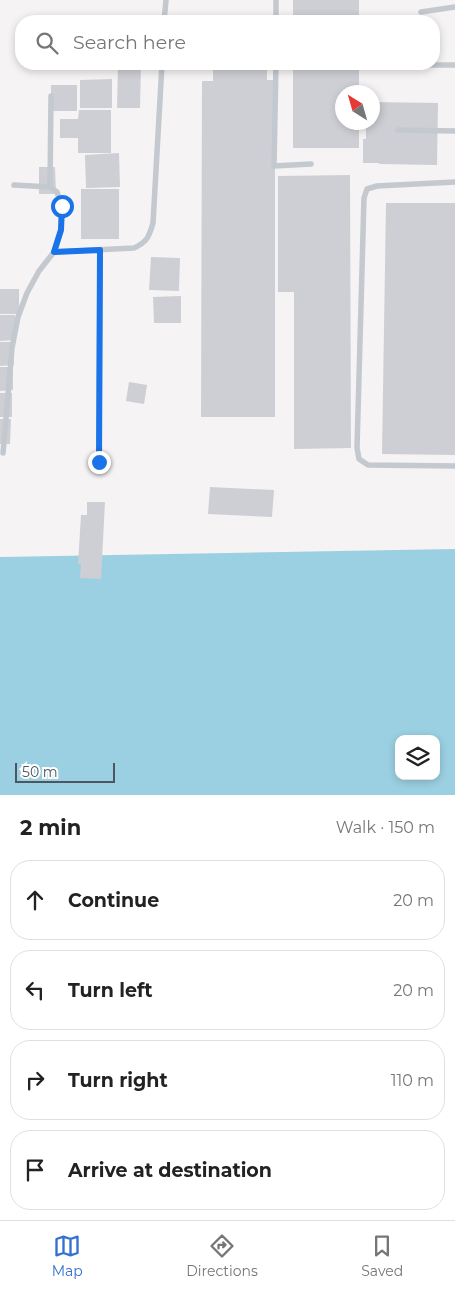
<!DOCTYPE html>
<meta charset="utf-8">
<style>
:root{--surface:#fff;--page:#f6f6f6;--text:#222;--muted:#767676;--line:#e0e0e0;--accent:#3370cf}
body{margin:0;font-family:Montserrat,sans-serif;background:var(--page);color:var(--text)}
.controls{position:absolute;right:15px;bottom:15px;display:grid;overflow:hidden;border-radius:10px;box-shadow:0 2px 8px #0003}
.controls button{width:45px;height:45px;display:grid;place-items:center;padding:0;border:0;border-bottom:1px solid var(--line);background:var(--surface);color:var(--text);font:25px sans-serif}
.compass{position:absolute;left:335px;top:85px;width:45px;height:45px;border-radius:50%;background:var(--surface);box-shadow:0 2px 8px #0003;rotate:323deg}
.scale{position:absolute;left:15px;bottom:12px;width:100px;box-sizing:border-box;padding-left:5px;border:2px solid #4d555e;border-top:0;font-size:14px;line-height:18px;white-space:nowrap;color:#4d555e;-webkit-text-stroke:4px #fff;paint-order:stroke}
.stop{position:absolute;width:15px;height:15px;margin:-11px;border:4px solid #1a73e8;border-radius:50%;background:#fff}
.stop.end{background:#1a73e8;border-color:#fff;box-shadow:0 1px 5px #0008}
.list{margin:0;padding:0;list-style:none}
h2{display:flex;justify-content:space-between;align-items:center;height:65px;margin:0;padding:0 20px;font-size:21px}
h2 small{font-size:16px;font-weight:400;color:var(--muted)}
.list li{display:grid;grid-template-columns:32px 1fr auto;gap:15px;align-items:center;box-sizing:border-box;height:80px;margin:0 10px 10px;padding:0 10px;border:1px solid var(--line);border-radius:20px}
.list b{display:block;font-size:19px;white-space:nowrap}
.list em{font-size:16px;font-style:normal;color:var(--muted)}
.icon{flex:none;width:28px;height:28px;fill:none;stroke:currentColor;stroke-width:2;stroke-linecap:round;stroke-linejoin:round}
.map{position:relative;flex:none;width:455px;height:795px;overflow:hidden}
.search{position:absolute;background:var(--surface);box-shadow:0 2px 8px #0003;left:15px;right:15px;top:15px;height:55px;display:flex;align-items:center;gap:12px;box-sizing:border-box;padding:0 18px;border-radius:20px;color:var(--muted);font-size:19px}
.sheet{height:425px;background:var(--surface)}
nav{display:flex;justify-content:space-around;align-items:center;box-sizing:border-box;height:70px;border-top:1px solid var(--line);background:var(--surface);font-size:14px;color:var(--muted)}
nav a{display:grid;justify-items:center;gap:2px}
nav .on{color:var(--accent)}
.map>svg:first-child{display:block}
.water{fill:#9bd0e2;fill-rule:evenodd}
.building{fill:#cecfd4}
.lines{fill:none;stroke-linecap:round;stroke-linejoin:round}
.lane{stroke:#c3c9cf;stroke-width:5.5}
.route{stroke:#1a73e8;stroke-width:6}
</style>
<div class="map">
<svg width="455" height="795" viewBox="0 0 455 795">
<rect width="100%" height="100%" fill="#f5f3f3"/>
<path class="water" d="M455,549V795H0V557ZM399,739H436V776H399Z"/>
<g class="building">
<rect x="293" y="0" width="66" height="21"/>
<polygon points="118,64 141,64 140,108 117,108"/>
<polygon points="213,64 267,64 267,80 275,80 275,417 201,417 202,81 213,81"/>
<polygon points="293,64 359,64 359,92 342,92 342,122 359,122 359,148 293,148"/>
<polygon points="112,79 112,108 80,108 80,80"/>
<rect x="51" y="85" width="26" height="26"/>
<polygon points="372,102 438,103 437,165 379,164 379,163 363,163 363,139 366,139 366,122 372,122"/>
<polygon points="79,110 111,110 111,153 78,153 78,138 60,138 60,119 78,119"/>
<polygon points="119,153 120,187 86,188 85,155"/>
<polygon points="39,167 55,167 56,194 39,194"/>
<polygon points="350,175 351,448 294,449 294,292 278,292 278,176"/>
<rect x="81" y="189" width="38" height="50"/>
<polygon points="386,203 455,203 455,455 382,454"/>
<polygon points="151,257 180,258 179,291 149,290"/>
<rect x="0" y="289" width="19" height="25"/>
<polygon points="181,296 181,323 154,323 153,297"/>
<polygon points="0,315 15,315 15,340 0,341"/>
<polygon points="0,342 14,342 14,365 0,366"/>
<polygon points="0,367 13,367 13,390 0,391"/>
<polygon points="129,382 147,385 144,404 126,401"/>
<rect x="0" y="393" width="12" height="24"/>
<polygon points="0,419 11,419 10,444 0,444"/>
<polygon points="210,487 274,490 272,517 208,514"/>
<polygon points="87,502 105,502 101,579 80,578 81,564 78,564 81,515 87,515"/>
</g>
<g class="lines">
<g class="lane">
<polyline points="421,12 455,7"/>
<polyline points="164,21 166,0"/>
<polyline points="276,21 276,0"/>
<polyline points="276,64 274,166 311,164"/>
<polyline points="430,65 455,65"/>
<polyline points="398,130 455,131"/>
<polyline points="455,182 377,186 367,189 364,198 357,448 359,459 368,465 455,466"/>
<polyline points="50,187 51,96"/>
<path d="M54,252L134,248C147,242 149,237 153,223L162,64"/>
<polyline points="3,453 12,348 18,317 27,293 39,271 54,252 61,230 62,206 57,192 50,187 14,185"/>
<polyline points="99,462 100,250"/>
</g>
</g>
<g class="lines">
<polyline class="route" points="62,206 61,230 54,252 100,250 99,462"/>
</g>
</svg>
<div class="controls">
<button><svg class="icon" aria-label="layers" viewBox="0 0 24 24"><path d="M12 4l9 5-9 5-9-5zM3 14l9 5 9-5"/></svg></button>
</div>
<svg class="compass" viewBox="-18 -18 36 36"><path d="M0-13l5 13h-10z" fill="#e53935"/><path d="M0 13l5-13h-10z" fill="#767676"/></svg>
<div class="scale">50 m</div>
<div class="stop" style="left:62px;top:206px"></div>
<div class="stop end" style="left:99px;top:462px"></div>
<div class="search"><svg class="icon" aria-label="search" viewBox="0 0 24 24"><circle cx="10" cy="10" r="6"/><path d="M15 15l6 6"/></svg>Search here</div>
</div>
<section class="sheet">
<h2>2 min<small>Walk · 150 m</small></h2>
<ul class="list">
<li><svg class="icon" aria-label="ahead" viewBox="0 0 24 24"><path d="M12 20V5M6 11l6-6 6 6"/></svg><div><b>Continue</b></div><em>20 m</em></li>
<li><svg class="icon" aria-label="left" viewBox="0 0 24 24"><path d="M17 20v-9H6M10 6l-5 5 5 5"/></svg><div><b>Turn left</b></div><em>20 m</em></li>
<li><svg class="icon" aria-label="right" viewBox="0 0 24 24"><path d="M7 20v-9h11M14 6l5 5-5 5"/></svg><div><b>Turn right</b></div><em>110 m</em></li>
<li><svg class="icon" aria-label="arrive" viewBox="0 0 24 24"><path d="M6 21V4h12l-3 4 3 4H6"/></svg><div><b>Arrive at destination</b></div></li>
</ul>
</section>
<nav>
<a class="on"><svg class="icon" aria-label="map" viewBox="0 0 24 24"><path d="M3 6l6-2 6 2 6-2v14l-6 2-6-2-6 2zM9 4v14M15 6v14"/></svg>Map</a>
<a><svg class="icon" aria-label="directions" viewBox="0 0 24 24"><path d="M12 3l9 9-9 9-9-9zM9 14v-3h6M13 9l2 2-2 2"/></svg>Directions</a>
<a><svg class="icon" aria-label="saved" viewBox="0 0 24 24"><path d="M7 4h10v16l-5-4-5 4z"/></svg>Saved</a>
</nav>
